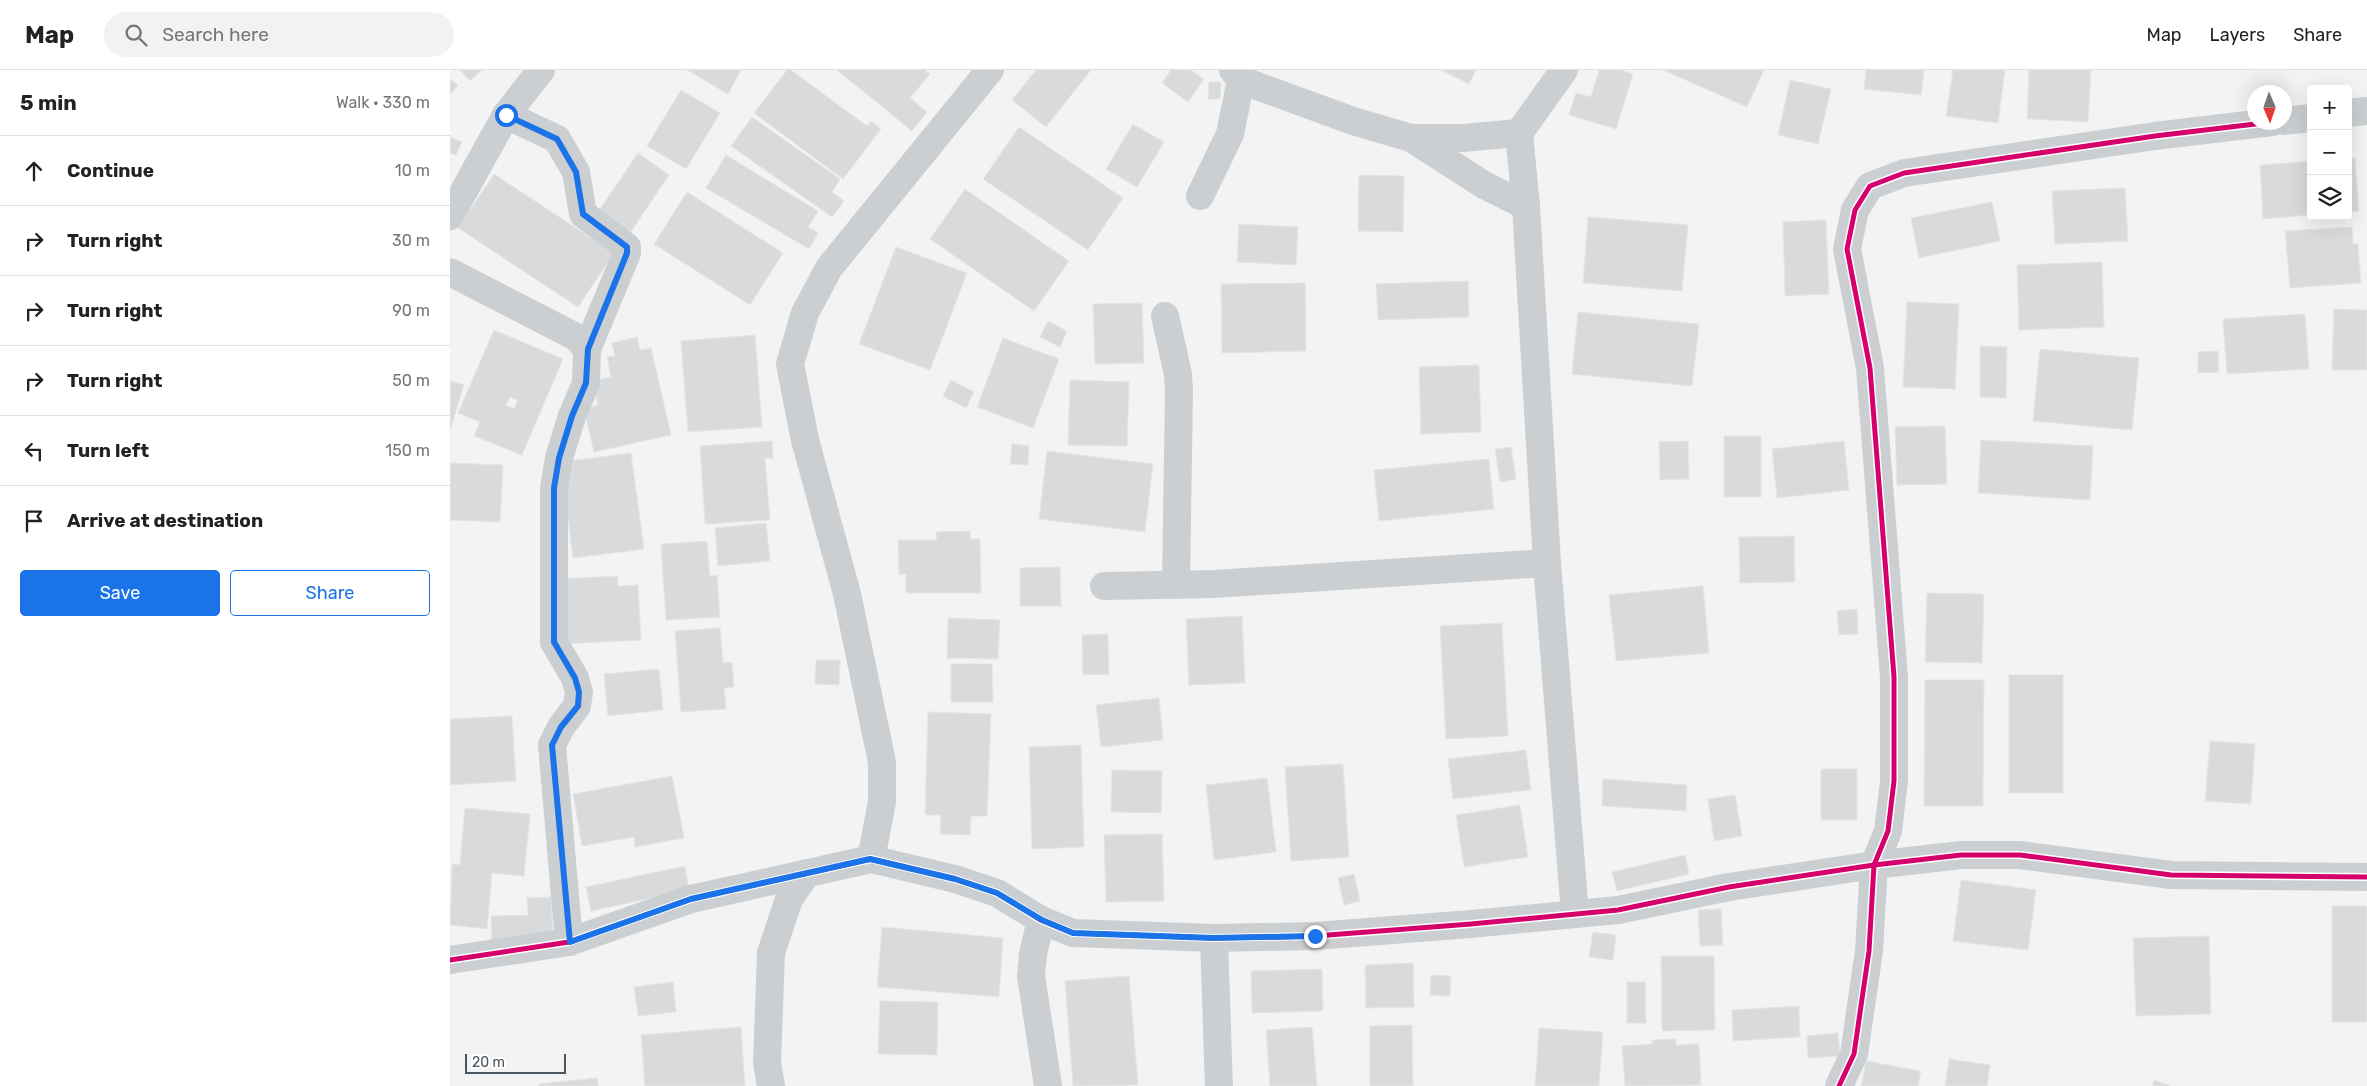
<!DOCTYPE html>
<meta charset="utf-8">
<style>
:root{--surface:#fff;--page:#f2f2f2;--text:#222;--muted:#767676;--line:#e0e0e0;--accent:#1a73e8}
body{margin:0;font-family:Rubik,sans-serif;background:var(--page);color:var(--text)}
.controls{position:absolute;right:15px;top:15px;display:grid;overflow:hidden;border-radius:5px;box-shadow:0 5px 20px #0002}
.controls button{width:45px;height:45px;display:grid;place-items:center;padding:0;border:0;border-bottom:1px solid var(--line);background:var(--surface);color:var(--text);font:25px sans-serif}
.compass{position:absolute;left:1797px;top:15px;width:45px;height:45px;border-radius:50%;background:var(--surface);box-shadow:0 5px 20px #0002;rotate:178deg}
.scale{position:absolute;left:15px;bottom:12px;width:101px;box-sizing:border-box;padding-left:5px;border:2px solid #485660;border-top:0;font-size:14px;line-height:18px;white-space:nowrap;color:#485660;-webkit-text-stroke:4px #fff;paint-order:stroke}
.stop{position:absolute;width:15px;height:15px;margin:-11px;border:4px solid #1a73e8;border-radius:50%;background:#fff}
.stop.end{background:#1a73e8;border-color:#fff;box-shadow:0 1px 5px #0008}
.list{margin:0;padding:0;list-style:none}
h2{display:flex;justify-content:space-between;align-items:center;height:65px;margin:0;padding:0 20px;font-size:21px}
h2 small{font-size:16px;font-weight:400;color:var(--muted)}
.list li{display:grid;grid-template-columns:32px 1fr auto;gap:15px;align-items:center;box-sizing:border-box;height:70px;padding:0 20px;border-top:1px solid var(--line)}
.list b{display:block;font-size:19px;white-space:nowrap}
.list em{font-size:16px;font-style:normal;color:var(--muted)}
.actions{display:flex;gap:10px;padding:15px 20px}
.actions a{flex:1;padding:11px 0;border:1px solid var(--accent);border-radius:5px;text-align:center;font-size:18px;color:var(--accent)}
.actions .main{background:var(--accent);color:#fff}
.icon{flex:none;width:28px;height:28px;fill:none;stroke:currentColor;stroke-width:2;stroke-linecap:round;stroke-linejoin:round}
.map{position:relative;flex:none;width:1917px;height:1016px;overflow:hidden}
header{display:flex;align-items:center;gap:30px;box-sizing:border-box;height:70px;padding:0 25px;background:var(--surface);border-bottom:1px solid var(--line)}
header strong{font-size:24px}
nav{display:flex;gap:28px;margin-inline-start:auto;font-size:18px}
.search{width:350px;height:45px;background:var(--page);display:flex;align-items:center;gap:12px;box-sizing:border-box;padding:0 18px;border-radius:28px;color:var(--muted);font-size:19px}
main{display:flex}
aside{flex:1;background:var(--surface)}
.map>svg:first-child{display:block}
.building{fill:#d9dadb;stroke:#e4e5e6;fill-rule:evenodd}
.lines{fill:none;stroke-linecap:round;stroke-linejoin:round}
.minor{stroke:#cccfd1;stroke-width:28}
.cycleway-casing{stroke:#fff;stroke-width:8}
.cycleway{stroke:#d6006c;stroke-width:5}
.route{stroke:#1a73e8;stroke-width:6}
</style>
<header>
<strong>Map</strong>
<div class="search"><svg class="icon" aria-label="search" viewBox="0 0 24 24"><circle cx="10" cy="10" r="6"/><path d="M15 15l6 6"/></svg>Search here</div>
<nav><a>Map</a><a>Layers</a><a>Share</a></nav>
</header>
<main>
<aside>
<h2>5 min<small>Walk · 330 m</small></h2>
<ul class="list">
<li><svg class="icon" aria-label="ahead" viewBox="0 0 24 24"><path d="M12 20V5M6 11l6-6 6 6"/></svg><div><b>Continue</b></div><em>10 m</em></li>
<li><svg class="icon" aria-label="right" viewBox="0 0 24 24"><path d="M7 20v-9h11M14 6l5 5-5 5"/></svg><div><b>Turn right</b></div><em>30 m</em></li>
<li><svg class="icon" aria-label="right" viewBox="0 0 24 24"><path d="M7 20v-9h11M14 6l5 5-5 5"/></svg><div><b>Turn right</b></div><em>90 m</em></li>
<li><svg class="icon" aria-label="right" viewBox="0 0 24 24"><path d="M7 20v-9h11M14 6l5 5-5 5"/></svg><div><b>Turn right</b></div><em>50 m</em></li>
<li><svg class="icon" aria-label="left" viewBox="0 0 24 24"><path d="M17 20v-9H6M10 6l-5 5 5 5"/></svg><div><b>Turn left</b></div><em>150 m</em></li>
<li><svg class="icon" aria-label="arrive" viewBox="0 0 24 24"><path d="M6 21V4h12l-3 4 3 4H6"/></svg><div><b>Arrive at destination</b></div></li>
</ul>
<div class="actions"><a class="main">Save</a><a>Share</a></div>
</aside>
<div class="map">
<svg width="1917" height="1016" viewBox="0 0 1917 1016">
<rect width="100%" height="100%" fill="#f3f3f3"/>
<g class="building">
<polygon points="10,0 32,0 20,11"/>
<polygon points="237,0 291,0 278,24"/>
<polygon points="337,0 341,0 417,56 421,51 431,59 393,109 304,43"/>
<polygon points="387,0 475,0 480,4 460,28 477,42 462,61"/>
<polygon points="586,0 641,0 596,57 562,30"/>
<polygon points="721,0 741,0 754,9 738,32 712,13"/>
<polygon points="991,0 1026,0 1019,14"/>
<polygon points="1149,0 1170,0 1183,4 1166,59 1119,45 1126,23 1141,27"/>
<polygon points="1213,0 1314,0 1297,37"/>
<polygon points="1416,0 1474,0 1471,25 1414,19"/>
<polygon points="1503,0 1555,0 1548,53 1496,46"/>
<polygon points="1579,0 1641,0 1638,52 1577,49"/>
<polygon points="0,9 8,15 0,25"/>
<polygon points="1340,10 1381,19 1368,74 1328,65"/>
<polygon points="759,12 771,12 770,29 758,29"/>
<polygon points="231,20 270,43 236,99 197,76"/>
<polygon points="302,47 390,109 382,122 394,131 382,147 281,76"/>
<polygon points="683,54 714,72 687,117 656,99"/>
<polygon points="569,57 673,128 638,180 533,109"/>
<polygon points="0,67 12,72 6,85 0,83"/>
<polygon points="188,83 219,105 176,169 144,148"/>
<polygon points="276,85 368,141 358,157 368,163 359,179 256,118"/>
<polygon points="1898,88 1905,88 1909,141 1898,142"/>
<polygon points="1861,91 1861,145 1813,149 1810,95"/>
<polygon points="44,104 164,183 128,237 8,158"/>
<polygon points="909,105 954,106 953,162 908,161"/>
<polygon points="1675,118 1678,171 1605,174 1602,121"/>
<polygon points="515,119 619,191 584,241 480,169"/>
<polygon points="237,122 333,183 300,235 204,174"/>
<polygon points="1542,132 1550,171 1469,188 1461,148"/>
<polygon points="1138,147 1238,155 1232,221 1133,213"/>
<polygon points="1376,150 1379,224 1335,226 1333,152"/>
<polygon points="789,154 848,157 846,195 787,192"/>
<polygon points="1902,157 1903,174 1908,174 1911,213 1840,218 1835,161"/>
<polygon points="446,177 517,203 480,300 409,274"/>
<polygon points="1652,192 1654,257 1569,260 1567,195"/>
<polygon points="1018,211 1019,247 928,250 926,214"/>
<polygon points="855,213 856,281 772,283 771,214"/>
<polygon points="1457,232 1509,234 1505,319 1453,317"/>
<polygon points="692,233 694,293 645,294 643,234"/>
<polygon points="1884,239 1917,240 1917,300 1882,300"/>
<polygon points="1128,242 1249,254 1242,316 1122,304"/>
<polygon points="1855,244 1859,299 1777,304 1773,249"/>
<polygon points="598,251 617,261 610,277 590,267"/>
<path d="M44,260L113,289L72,385L24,366L30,352L8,343ZM60,327L68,331L64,339L56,335Z"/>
<polygon points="305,265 312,357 238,362 231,271"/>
<polygon points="187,267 190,280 201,278 221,365 144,382 134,339 148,335 142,311 161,307 157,287 165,286 162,273"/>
<polygon points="553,268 609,289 583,358 527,337"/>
<polygon points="1530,276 1557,277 1556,328 1530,327"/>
<polygon points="1590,279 1689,288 1682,360 1583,351"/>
<polygon points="1768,281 1769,302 1748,303 1748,282"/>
<polygon points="1029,295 1031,362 971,364 969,297"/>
<polygon points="501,310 524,322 516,338 493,326"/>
<polygon points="620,310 679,312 677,376 618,375"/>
<polygon points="0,311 14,315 0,360"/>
<polygon points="1495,356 1497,414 1447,415 1445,357"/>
<rect x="1274" y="366" width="37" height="61"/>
<polygon points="1531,370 1643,376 1640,430 1528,423"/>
<polygon points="322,371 323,388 315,388 320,450 255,454 250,376"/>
<polygon points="1238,371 1239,409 1210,410 1209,372"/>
<polygon points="1394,371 1399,420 1327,428 1322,379"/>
<polygon points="562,374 579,376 578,395 560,394"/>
<polygon points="1061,377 1066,409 1050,412 1045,379"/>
<polygon points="597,381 703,394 695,462 589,449"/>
<polygon points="181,383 194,479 123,488 111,392"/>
<polygon points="1039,389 1044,439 929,451 924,400"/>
<polygon points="0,393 53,395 50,452 0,450"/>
<polygon points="316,453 320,491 268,496 265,458"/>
<polygon points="520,461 520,469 530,469 531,523 456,523 456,504 449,505 448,470 487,470 486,462"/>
<polygon points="1344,466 1345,512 1290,513 1289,467"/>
<polygon points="257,471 260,506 267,505 270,547 216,550 211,474"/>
<polygon points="610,497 611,536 570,536 570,498"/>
<polygon points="168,506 168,516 188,515 191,570 111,574 107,509"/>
<polygon points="1253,516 1259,583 1166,591 1159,525"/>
<polygon points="1477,523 1534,524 1532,593 1475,592"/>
<polygon points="1407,539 1408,564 1389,565 1387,541"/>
<polygon points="792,546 795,613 739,615 736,549"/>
<polygon points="498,548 550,550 548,589 497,588"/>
<polygon points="1052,553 1058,666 996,669 990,556"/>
<polygon points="270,558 273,593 282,592 284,617 274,618 276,639 231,642 225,561"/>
<polygon points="658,564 659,604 633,605 632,565"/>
<polygon points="366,590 390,590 389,615 365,614"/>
<polygon points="501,594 542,594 543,632 501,632"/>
<polygon points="209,599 213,640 158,646 154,604"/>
<rect x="1559" y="605" width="54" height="118"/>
<polygon points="1475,610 1534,610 1533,736 1474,736"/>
<polygon points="709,628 713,670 651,677 646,635"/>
<polygon points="478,642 541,644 537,746 521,746 520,765 490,764 491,745 475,745"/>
<polygon points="62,646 66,711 0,715 0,649"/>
<polygon points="1760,671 1805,674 1801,734 1755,731"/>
<polygon points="631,675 634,777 582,779 579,677"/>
<polygon points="1076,680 1081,720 1003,729 998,689"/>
<polygon points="893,694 899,787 841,791 835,697"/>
<rect x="1371" y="699" width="36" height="51"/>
<polygon points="662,700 712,701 711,743 661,742"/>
<polygon points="222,706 234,768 185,777 184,767 132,776 123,724"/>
<polygon points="817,708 826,782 764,790 756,715"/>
<polygon points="1153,709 1237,715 1236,741 1152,736"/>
<polygon points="1285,725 1292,766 1264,771 1258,729"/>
<polygon points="1070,735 1078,787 1014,797 1006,745"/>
<polygon points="15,738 80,744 74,806 42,803 37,859 0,855 2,794 10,795"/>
<polygon points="712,764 714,831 656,832 654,765"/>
<polygon points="1235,785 1239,804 1167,821 1162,802"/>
<polygon points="235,796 239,820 141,841 136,817"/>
<polygon points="904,804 910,831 894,835 888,808"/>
<polygon points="1511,810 1586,820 1578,880 1503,871"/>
<polygon points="101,827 103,870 42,872 41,846 78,845 77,828"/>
<rect x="1882" y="836" width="35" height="116"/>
<polygon points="1271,839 1273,875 1250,876 1248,840"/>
<polygon points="432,857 553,868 549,927 427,917"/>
<polygon points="1143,862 1166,865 1163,890 1139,887"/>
<polygon points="1759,866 1761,944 1686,946 1683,868"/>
<polygon points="1211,886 1264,886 1265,960 1212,961"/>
<polygon points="963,893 964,937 916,938 915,895"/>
<polygon points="872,899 873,941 802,943 801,901"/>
<polygon points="981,905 1001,906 1000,926 980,925"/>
<polygon points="679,906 688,1015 623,1016 615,911"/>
<polygon points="223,912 226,942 188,946 184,917"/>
<polygon points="1177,912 1195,912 1196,953 1177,953"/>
<polygon points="430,931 488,932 487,985 428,984"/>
<polygon points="1349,936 1350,967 1283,971 1282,940"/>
<polygon points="962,955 963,1016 920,1016 920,956"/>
<polygon points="291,957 295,1016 195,1016 191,965"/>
<polygon points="862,957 867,1016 820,1016 816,960"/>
<polygon points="1089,958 1153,962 1149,1016 1085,1016"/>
<polygon points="1388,963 1390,986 1358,988 1357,966"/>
<polygon points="1226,969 1226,975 1249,974 1251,1015 1175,1016 1172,976 1203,974 1202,970"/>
<polygon points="1499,989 1540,995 1537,1016 1495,1016"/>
<polygon points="1416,991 1471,1001 1468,1016 1411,1016"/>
<polygon points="147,1008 148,1016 89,1016 89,1014"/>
<polygon points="1704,1010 1721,1016 1702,1016"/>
</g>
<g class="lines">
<g class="minor">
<polyline points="783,0 791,10 903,51 961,68 1013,68 1069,63"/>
<polyline points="1114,0 1069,63 1076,136 1097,493 1125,844"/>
<polyline points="1898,43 1917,41"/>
<polyline points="56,45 107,69 126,102 133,144 177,177 177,183 137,279 136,313 122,346 109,388 104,418 104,572 125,608 129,622 127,636 111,657 102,675 119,872"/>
<polyline points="1834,51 1861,48"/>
<polyline points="961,68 1034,115 1076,136"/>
<polyline points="750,126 780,64 791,10"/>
<polyline points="0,146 56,45 91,0"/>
<polyline points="0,202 126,267 137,279"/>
<polyline points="715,246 728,304 729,320 726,515"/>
<polyline points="654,516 764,514 1097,493"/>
<polyline points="421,789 432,732 432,692 397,524 355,370 340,294 355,243 379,198 540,0"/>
<polyline points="591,850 583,884 581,906 598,1016"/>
<polyline points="764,868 769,1016"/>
<polyline points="0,890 119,872 241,829 421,789 505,809 547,823 591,850 623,863 764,868 865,866 1021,854 1168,840 1279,817 1424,795 1511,785 1570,785 1721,805 1917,807"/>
<polyline points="321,1016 317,993 321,883 339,829 357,803"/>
<polyline points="1389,1016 1404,984 1419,881 1424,795 1438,761 1444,711 1444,607 1420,298 1397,179 1405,140 1420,116 1454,103 1705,66 1822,52"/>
</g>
<defs>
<g id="cycleway">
<polyline points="0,890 119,872 241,829 421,789 505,809 547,823 591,850 623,863 764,868 865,866 1021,854 1168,840 1279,817 1424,795 1511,785 1570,785 1721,805 1917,807"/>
<polyline points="1389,1016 1404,984 1419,881 1424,795 1438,761 1444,711 1444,607 1420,298 1397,179 1405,140 1420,116 1454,103 1705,66 1822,52"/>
</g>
</defs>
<use href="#cycleway" class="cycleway-casing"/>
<use href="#cycleway" class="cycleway"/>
</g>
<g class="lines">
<polyline class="route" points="56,45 107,69 126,102 133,144 177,177 177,183 138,279 136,313 122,346 109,388 104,418 104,572 125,608 129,622 128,636 111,657 102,675 120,872 241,829 420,789 505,809 547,823 592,850 623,863 764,868 865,866"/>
</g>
</svg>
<div class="controls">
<button>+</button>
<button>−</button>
<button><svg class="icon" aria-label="layers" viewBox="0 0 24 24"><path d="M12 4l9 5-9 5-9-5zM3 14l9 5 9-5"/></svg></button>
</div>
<svg class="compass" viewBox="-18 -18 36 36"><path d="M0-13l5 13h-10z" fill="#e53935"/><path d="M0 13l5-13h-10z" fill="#767676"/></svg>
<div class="scale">20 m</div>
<div class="stop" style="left:56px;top:45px"></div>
<div class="stop end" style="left:865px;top:866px"></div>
</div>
</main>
